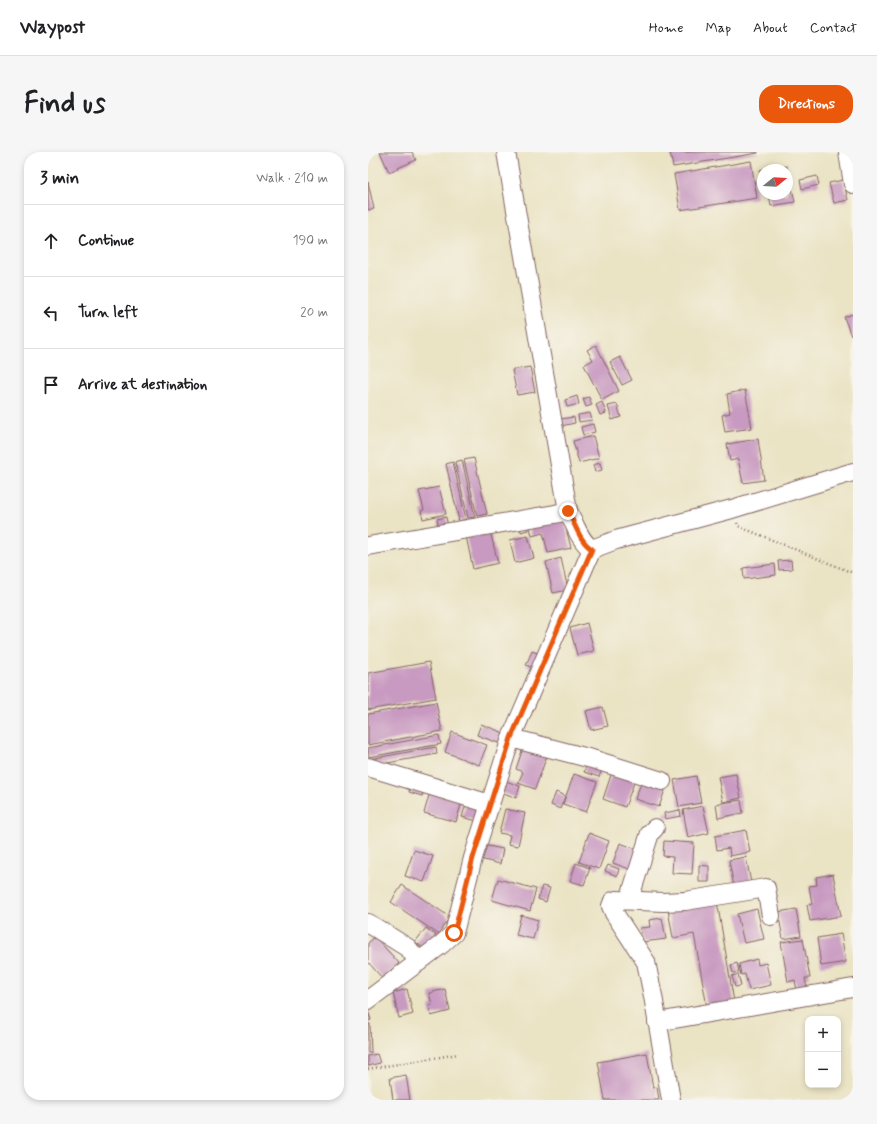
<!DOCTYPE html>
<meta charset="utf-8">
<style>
:root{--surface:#fff;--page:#f6f6f6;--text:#202124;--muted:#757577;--line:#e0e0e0;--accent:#ea580c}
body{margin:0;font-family:Mynerve,sans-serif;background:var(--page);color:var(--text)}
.controls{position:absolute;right:12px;bottom:12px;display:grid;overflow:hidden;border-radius:8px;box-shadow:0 2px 6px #0003}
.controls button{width:36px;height:36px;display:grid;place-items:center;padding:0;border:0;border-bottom:1px solid var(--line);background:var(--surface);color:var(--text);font:20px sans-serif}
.compass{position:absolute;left:389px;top:12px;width:36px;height:36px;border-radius:50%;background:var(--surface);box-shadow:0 2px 6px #0003;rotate:72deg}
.stop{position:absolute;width:12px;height:12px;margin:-9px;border:3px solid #ea580c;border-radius:50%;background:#fff}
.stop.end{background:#ea580c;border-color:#fff;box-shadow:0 1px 4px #0008}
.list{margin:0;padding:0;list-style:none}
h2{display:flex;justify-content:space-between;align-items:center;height:52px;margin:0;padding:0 16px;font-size:17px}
h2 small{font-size:13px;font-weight:400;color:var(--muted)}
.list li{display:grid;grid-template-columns:26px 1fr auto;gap:12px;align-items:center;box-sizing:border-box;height:72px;padding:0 16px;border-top:1px solid var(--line)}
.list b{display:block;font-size:15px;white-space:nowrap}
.list em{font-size:13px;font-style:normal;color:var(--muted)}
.icon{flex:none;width:22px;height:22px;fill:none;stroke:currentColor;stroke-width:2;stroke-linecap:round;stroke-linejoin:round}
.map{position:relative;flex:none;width:485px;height:948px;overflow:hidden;border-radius:16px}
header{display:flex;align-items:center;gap:24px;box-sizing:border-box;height:56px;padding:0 20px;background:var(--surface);border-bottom:1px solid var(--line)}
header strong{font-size:19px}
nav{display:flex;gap:22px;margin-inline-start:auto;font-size:14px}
.intro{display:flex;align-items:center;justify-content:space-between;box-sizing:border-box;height:96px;padding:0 24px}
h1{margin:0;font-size:28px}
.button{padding:10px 18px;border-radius:16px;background:var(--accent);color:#fff;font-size:14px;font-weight:700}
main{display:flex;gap:24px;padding:0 24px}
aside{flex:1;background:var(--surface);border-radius:16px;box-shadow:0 2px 6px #0003}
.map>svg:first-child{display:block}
.building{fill:#c899c1}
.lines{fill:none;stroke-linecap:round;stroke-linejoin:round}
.street-casing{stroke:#826461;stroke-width:20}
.path{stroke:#826461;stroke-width:2.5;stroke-dasharray:1 3;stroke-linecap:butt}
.street{stroke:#fff;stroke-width:18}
.route{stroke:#ea580c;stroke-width:5}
</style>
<header>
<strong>Waypost</strong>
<nav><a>Home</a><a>Map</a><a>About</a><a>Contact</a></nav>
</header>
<div class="intro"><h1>Find us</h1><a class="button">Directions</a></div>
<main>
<aside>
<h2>3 min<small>Walk · 210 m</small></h2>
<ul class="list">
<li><svg class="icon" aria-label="ahead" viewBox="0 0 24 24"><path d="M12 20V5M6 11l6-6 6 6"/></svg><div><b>Continue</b></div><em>190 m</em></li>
<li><svg class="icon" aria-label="left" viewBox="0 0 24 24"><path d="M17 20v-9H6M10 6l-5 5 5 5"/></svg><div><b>Turn left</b></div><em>20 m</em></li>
<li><svg class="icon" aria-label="arrive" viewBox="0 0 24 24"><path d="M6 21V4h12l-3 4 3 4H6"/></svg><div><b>Arrive at destination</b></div></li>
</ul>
</aside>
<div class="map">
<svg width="485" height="948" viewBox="0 0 485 948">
<rect width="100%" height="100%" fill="#f7f3e8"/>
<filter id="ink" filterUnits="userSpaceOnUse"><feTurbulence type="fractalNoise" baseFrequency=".025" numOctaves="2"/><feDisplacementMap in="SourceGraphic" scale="8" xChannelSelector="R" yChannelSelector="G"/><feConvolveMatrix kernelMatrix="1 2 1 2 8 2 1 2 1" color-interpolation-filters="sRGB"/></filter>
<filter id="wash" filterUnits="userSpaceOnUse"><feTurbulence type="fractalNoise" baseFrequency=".012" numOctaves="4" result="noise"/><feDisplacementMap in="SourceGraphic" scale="16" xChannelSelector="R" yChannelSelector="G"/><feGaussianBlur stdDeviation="0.9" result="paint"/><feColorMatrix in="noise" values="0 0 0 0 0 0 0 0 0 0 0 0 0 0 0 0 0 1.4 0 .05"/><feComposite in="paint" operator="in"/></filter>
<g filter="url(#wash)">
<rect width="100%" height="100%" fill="#eae3c4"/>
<g id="blocks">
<g class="building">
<polygon points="12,0 44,0 48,8 21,20"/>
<polygon points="302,0 390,0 390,1 305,15"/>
<polygon points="383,9 389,46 312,58 306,22"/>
<polygon points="419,14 419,18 397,18 396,17"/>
<polygon points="395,17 395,34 394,34 392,18"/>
<polygon points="419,21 422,33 419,34"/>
<polygon points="449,24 451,33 434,37 432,28"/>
<polygon points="475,28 480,48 466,51 461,31"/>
<polygon points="0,30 6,57 0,58"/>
<polygon points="424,37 427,50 403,54 401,42 419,42 419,38"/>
<polygon points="485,162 485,183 483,184 476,165"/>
<polygon points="228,193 251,239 234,248 216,213 225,208 219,198"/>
<polygon points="252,205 264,228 254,233 242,210"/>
<polygon points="162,215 167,240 149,243 144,218"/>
<polygon points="377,238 384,276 357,280 354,263 362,261 359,242"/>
<polygon points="209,244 211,252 199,255 197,248"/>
<polygon points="221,245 224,253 218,255 215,247"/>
<polygon points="234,250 238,261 232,263 228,253"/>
<polygon points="249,252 253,265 244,268 240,254"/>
<polygon points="222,261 224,268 211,270 210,263"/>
<polygon points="206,265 207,271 193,274 192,267"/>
<polygon points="225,272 227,280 215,283 213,275"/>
<polygon points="225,284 231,306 211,311 205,289"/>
<polygon points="390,287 396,328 375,331 370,307 362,309 359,292"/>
<polygon points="106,306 119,362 109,364 96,308"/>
<polygon points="94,308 107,365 100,366 87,310"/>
<polygon points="85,310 98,367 91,369 78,312"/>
<polygon points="232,311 234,318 227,320 225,313"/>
<polygon points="71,335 78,362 55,367 53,359 56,358 51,339"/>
<polygon points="78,365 80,375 71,377 69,367"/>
<polygon points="196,368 203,396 180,401 175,381 164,384 161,372"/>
<polygon points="159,372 160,378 153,380 152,374"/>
<polygon points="122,379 130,411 105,417 98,384"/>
<polygon points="160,384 166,406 147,411 142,388"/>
<polygon points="193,406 200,438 185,441 178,410"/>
<polygon points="423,408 424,417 411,418 410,409"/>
<polygon points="407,412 408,423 376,427 375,416"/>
<polygon points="219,471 226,499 209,503 202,476"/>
<polygon points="164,499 172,502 167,517 158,513"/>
<polygon points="61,510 68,546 0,558 0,521"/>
<polygon points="68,550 74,579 0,593 0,562"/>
<polygon points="235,555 240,574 223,578 218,559"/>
<polygon points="113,572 136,581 133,592 109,583"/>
<polygon points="84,580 119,593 111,613 77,600"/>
<polygon points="71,583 73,592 1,605 0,596"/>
<polygon points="156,593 180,601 167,637 150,631 155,620 148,617"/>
<polygon points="68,595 69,602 3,614 2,607"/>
<polygon points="220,609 235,615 231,625 216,620"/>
<polygon points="244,620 267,628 257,655 235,647"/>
<polygon points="206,622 229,630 218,660 195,652"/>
<polygon points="368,622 373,646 355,650 350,625"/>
<polygon points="328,624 333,651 311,655 306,628"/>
<polygon points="275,626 298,635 291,655 267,647"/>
<polygon points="135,628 152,634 148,646 131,639"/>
<polygon points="42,635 56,639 54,644 41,640"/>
<polygon points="62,640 94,649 88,670 56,661"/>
<polygon points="188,640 197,644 192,657 183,653"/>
<polygon points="373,648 375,661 350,666 348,652"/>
<polygon points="99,649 113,653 109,669 94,665"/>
<polygon points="335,654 341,681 320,686 315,658"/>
<polygon points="137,657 157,661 150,694 140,692 142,683 131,681"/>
<polygon points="312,658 313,664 297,667 296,661"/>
<polygon points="378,678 382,700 362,704 361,696 349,698 347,684"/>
<polygon points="221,681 241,689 231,717 211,710"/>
<polygon points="296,689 326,691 324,722 304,721 305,705 295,704"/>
<polygon points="252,691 271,698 264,718 245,711"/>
<polygon points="115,693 135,697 132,712 112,707"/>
<polygon points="46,698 65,704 56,730 37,724"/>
<polygon points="378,705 383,731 366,735 361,708"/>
<polygon points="208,711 222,716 216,733 202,729"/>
<polygon points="240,713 251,717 249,724 237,719"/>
<polygon points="331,713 341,714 341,730 331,730"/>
<polygon points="465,722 473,764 442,769 439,753 444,752 441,734 449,733 448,725"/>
<polygon points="130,727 168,737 162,759 124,748"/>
<polygon points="34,733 82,765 70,782 23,750"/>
<polygon points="174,734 182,736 178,750 170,747"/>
<polygon points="349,749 366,850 339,855 326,782 305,786 300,758"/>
<polygon points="389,757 396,787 376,791 369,762"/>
<polygon points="428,757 433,784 415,787 410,760"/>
<polygon points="153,763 170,768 165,787 148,783"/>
<polygon points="294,766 298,787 275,790 272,776 282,775 281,768"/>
<polygon points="58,776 68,783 58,798 47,790"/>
<polygon points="473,782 478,810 453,814 449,786"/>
<polygon points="7,785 31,811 14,826 0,810 0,791"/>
<polygon points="435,787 442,826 437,826 439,837 429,839 427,828 420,830 413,790"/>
<polygon points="389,807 390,813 398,811 403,833 381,838 377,822 373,823 371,812"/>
<polygon points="369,811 371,820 365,821 363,813"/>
<polygon points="370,822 373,834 367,835 364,824"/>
<polygon points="39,837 45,862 31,866 25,841"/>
<polygon points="77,837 82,859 63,864 61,854 64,853 61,841"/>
<polygon points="0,859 3,868 0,869"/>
<polygon points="0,872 2,872 3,901 0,901"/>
<polygon points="279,901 285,936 289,935 291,948 237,948 230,910"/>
<polygon points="9,902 12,911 0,914 0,904"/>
<polygon points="38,923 42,948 25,948 22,926"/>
</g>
</g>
</g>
<g filter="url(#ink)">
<use href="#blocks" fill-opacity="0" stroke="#826461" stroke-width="1"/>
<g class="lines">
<defs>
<g id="street">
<polyline points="138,0 200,359"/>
<polyline points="480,0 485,32"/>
<path d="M0,394L187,362L200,359C207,372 212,390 224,397L248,388L364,357L485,320"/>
<polyline points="143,586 224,607 294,629"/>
<polyline points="0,615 122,652"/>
<polyline points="261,748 282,681 287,676"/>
<polyline points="0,771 40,796 51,810"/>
<polyline points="0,848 74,792 86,781 105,706 143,586 224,397"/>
<polyline points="289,870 485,836"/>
<polyline points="303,948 285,844 278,810 246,761 243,754 245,749 248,748 295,750 317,749 398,736 403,764"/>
</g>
</defs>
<use href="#street" class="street-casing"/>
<g class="path">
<polyline points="369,371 370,374 485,421"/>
<polyline points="0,917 90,902"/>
</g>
<use href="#street" class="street"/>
</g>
</g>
<g class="lines" filter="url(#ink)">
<path class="route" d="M86,781L105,706L143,586L224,397C212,390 207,372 200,359"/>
</g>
</svg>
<div class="controls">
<button>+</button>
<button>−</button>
</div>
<svg class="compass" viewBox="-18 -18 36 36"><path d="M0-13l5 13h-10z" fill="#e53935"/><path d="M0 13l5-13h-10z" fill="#757577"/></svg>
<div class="stop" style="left:86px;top:781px"></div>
<div class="stop end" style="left:200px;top:359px"></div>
</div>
</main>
